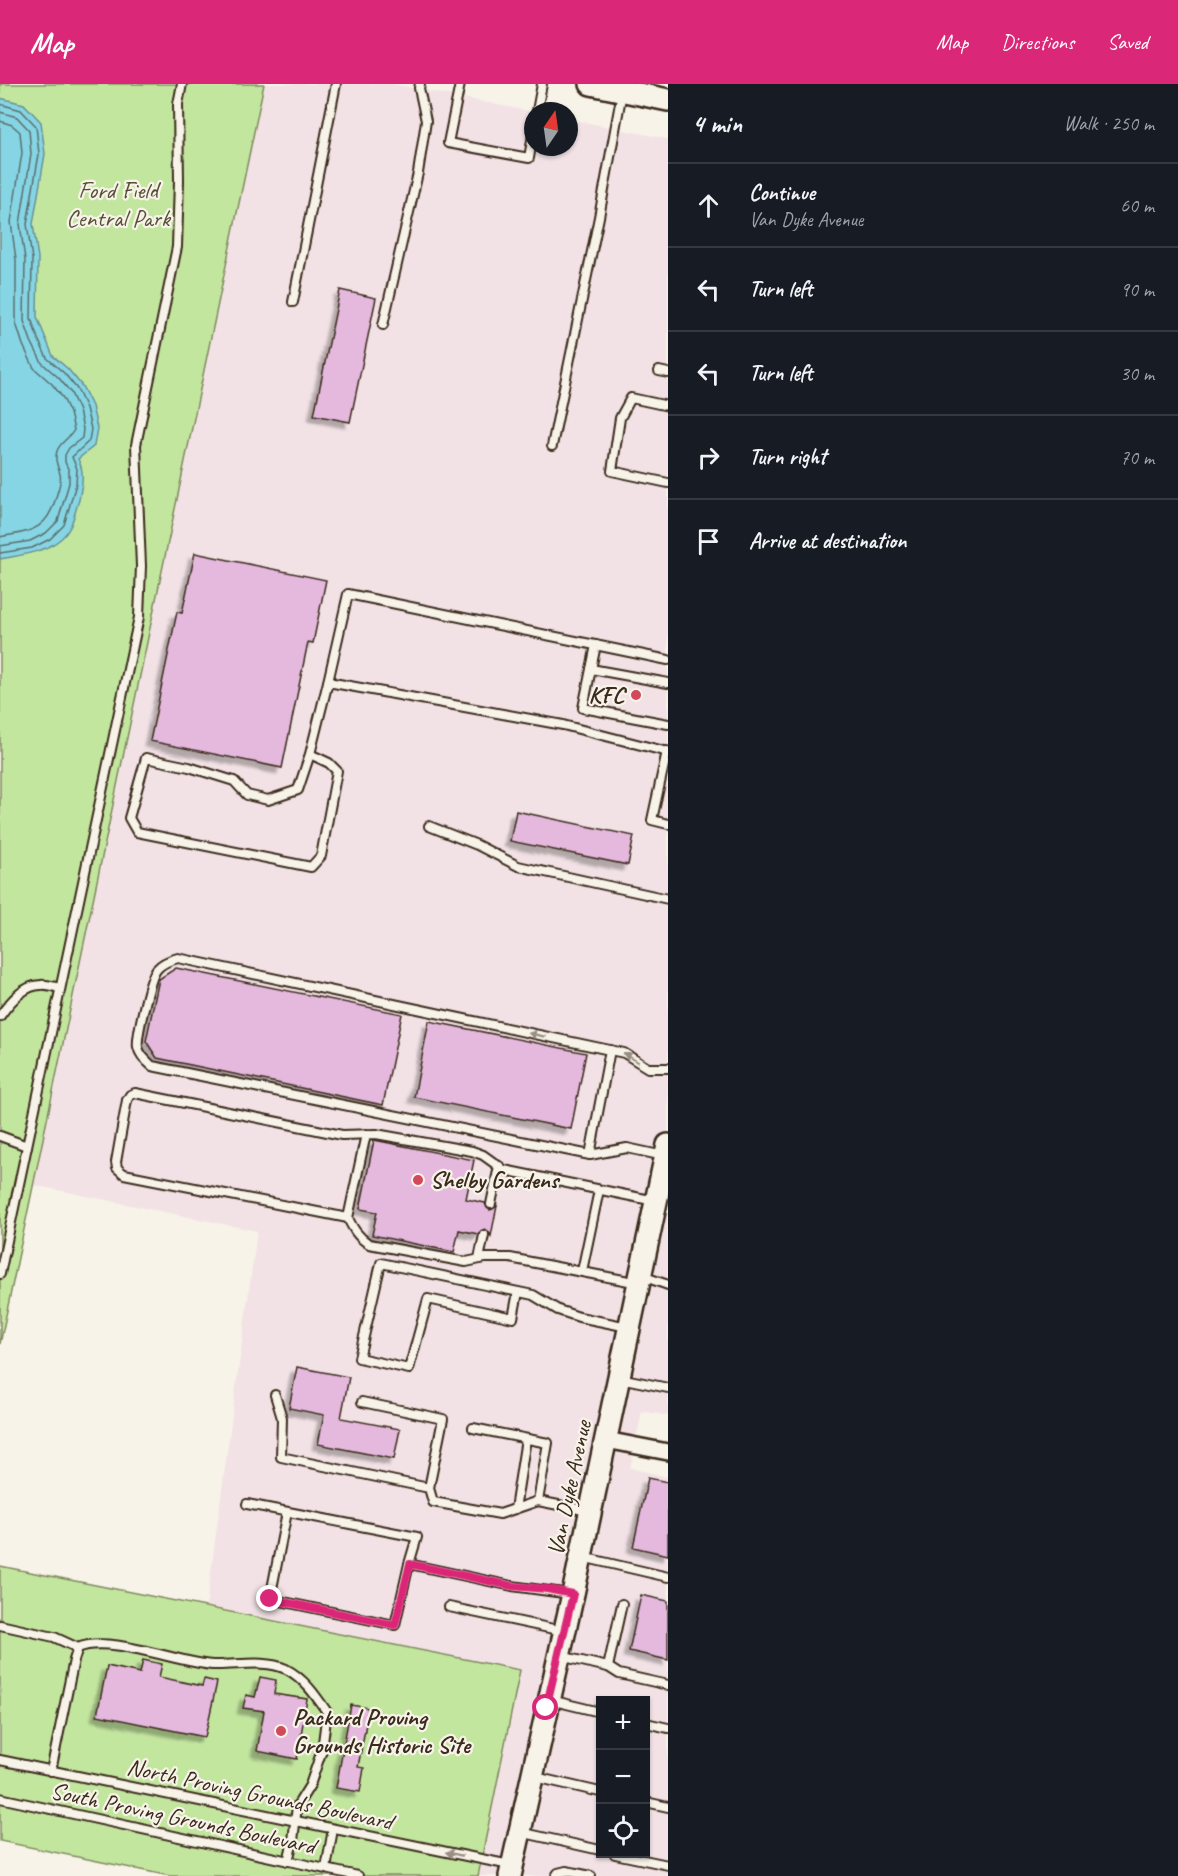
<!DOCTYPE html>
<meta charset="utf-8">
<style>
:root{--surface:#171b24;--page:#20242c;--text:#f1f3f6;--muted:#9ea1a6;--line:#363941;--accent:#db2777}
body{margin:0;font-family:Caveat,sans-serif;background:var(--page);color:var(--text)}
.controls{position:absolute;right:18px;bottom:18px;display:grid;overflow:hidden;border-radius:0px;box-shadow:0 2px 4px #0004}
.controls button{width:54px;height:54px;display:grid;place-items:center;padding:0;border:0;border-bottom:2px solid var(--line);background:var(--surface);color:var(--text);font:30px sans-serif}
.compass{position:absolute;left:524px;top:18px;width:54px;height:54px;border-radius:50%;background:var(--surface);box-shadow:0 2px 4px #0004;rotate:13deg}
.stop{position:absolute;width:18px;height:18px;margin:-14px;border:4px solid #db2777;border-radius:50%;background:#fff}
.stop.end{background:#db2777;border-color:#fff;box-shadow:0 2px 6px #0008}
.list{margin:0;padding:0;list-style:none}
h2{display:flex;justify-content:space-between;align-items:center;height:78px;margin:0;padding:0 24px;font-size:26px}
h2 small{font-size:20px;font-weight:400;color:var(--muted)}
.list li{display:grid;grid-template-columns:39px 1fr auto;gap:18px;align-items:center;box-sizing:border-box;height:84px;padding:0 24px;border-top:2px solid var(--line)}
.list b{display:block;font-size:22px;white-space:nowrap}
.list p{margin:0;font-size:20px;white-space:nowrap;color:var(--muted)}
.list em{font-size:20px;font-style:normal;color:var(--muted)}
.icon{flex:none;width:33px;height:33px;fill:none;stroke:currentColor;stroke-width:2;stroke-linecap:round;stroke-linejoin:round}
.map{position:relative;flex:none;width:668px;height:1792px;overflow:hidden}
header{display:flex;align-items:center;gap:36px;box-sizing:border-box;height:84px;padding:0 30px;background:var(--accent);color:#fff}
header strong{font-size:28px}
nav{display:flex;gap:33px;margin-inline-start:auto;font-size:21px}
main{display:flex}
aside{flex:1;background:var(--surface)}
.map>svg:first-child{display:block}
.built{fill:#f2e2e5;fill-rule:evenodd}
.green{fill:#c3e69f;stroke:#7f885e;stroke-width:1.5}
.water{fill:#86d5e4;stroke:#689195;stroke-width:1.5}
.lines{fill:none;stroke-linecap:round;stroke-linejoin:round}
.shore{stroke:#596e6d;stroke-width:1.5}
.building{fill:#e5b9de;stroke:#3b2a1e;stroke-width:1.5;filter:url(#shadow)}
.service-casing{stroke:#3b2a1e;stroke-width:12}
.minor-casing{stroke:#3b2a1e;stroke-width:20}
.secondary-casing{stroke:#3b2a1e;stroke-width:26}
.service{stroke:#f7f3e8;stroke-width:8}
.minor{stroke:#f7f3e8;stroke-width:15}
.secondary{stroke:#f7f3e8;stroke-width:21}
.oneway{fill:#998e83}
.route{stroke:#db2777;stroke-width:8}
.poi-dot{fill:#d1495b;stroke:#f7f3e8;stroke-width:2}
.labels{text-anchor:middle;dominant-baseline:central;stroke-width:4.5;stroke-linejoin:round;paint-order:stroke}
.park-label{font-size:24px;fill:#565038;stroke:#f7f3e8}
.poi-label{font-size:24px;font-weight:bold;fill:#3b2a1e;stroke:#f7f3e8;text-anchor:start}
.street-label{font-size:24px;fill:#3b2a1e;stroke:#f7f3e8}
</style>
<header>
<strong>Map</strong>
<nav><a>Map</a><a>Directions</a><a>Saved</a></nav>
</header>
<main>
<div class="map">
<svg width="668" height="1792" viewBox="0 0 668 1792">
<defs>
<filter id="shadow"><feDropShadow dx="-5.5" dy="5.5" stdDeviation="1.5" flood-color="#0004"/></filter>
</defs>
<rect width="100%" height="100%" fill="#f7f3e8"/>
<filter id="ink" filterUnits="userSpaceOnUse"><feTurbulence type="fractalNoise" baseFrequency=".0167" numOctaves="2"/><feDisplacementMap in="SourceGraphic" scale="12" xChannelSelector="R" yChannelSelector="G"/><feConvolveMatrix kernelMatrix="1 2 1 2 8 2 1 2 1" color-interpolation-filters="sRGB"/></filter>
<g filter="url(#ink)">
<path class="built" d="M264,0H393L533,28V63H569V35L668,55V1332L642,1327L630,1384L668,1393V1792H478L519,1586L206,1524L257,1147L33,1101ZM600,1616H646V1770H600Z"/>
<g class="green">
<polygon points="0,0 264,0 0,1260"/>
<polygon points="0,1482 520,1586 478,1792 170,1792 0,1757"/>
</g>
<path class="water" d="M0,14L24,20L41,38L45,70L33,140L38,174L37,233L53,272L68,285L82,302L92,322L97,344L94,362L78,375C85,388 82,401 79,416C76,424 74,435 70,443C58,467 23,471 0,475Z"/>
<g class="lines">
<g class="shore">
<polyline points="0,20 21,26 36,42 39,70 27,140 32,175 31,234 38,255 47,274 64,289 77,305 86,324 91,345 89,357 72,373 77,385 76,400 64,441 50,455 32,464 0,469"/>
<polyline points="0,28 17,33 29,46 31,70 20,140 25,176 24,237 31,257 42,279 59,294 71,309 79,327 83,345 82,354 69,364 65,371 65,378 69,387 69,399 58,437 46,449 30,457 0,462"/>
<path d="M0,37L12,41L20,48L22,69L11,138L16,176V239L23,261L34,284L52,300L63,314L70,329L74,346C70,354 60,358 57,367C54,377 58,382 60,390C62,397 58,406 56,413C47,447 31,447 0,453"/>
</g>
</g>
<g class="building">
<polygon points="340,206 376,214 350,338 314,331"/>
<polygon points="195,469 326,496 313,559 308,558 282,684 150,657 177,528 182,529"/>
<polygon points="516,727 634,752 628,781 510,757"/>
<polygon points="176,884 402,930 383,1021 157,974 146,957 159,895"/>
<polygon points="429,937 586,969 571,1045 414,1013"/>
<polygon points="374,1056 474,1076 466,1115 485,1119 487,1124 490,1126 497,1122 491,1152 488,1147 485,1145 478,1150 459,1146 454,1168 372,1151 377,1128 360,1125"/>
<polygon points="297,1283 349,1293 341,1334 400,1345 394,1375 318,1360 324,1331 289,1324"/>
<polygon points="648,1394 668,1398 668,1471 633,1463"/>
<polygon points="641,1511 668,1517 668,1576 629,1567"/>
<polygon points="143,1576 162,1580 159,1593 202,1602 204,1595 217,1598 205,1653 97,1631 107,1582 140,1589"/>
<polygon points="260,1593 276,1596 274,1610 307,1615 297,1675 257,1667 264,1627 243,1624 246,1611 255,1613"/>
<polygon points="351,1621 369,1624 358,1683 364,1684 360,1708 336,1704"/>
</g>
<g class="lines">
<defs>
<g id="service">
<polyline points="460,0 448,59 529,74 533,51"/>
<polyline points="537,27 542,0"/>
<polyline points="293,218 336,0"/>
<polyline points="383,241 418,89 426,37 419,4 420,0"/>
<polyline points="659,287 668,289"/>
<polyline points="668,322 631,314 620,334 612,387 668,399"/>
<polyline points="552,362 599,133 622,8"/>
<polyline points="668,576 348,510 328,598 563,641 668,668"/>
<polyline points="591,585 596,561"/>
<polyline points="668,599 591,585 583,624 668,640"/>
<polyline points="667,667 652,736 668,740"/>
<polyline points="310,670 298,706 268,716 247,711 234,697 189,683 146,674 129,734 137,748 311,783 321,772 337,687 329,679 310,670 328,598"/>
<polyline points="429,742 477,761 518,782 668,815"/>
<path d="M0,932C9,919 23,901 41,901C47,900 54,903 60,904"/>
<polyline points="0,1052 27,1062"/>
<polyline points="590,1071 610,966"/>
<path d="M664,1072L627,1064L590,1071L152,982C146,976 140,972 138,963C136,954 150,892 157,885C162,879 170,876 178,874L624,969L648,984H668"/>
<polyline points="491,1120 499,1082"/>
<polyline points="348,1134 366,1050"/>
<polyline points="479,1175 484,1151"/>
<polyline points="582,1187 599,1106"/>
<polyline points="0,1190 139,533 141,482 136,361 177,163 179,97 178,20 182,0"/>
<polyline points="642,1192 668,1201"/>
<path d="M639,1199L510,1174H485L466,1178L369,1160C358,1153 353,1145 348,1134L124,1090L117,1084L116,1078L127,1016L130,1011L135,1009L342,1051L376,1050L472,1067L483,1071L504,1086L655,1117"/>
<polyline points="518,1208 513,1234 428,1215 409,1285 359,1274 381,1179 533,1211 558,1226 579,1233 628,1243"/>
<polyline points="620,1294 668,1304"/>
<polyline points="275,1311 282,1334 281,1373 429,1404 433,1418 500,1430 538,1417 589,1427"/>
<polyline points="362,1318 443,1335 429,1404"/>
<polyline points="473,1344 548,1359 538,1417"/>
<polyline points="247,1420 417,1453 409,1480 512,1502 571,1510"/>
<polyline points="515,1425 526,1355"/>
<polyline points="287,1428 270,1515 395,1541 409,1480"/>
<polyline points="582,1473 668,1493"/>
<polyline points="449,1523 563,1547"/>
<polyline points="0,1541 54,1553 78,1564"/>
<polyline points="560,1572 608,1583 619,1590 668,1601"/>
<polyline points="608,1583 622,1520"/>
<polyline points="550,1616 600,1628"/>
<polyline points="646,1639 668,1644"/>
<polyline points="0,1676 510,1781"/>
<path d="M51,1687L74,1576L78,1564C108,1550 179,1579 213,1581C236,1582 264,1575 286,1585C304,1594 316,1612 327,1628L322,1666L310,1701L297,1722L293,1757L288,1777"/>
<polyline points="535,1693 600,1708"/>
<polyline points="0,1714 358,1792"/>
<polyline points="646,1718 668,1723"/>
<polyline points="520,1748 600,1766"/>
<polyline points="615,1770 668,1781"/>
<polyline points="326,1785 333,1745"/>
<polyline points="556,1792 558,1789 566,1787 591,1792"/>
</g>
<polyline id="minor" points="606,1356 668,1368"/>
<g id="secondary">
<polyline points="591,0 668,16"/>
<polyline points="510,1792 573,1510 668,1061"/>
</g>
</defs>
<use href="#service" class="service-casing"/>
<use href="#minor" class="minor-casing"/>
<use href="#secondary" class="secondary-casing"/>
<use href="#service" class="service"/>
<use href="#minor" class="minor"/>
<use href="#secondary" class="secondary"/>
</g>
<defs><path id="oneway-solid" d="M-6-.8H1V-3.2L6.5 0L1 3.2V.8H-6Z" transform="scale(1.5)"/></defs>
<g class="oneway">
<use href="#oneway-solid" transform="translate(537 951) rotate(-168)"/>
<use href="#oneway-solid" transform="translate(631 974) rotate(-149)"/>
<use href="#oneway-solid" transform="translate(454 1770) rotate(-168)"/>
</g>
</g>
<g class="lines" filter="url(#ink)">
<polyline class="route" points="270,1515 395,1541 410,1480 512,1502 547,1505 573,1510 546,1624"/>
</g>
<g class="poi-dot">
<circle cx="636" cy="611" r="6"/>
<circle cx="418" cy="1096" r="6"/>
<circle cx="281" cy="1647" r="6"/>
</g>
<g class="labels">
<g class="park-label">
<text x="118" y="106">Ford Field<tspan x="118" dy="28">Central Park</tspan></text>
</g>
<g class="poi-label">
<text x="624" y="611" text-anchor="end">KFC</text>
<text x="430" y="1096">Shelby Gardens</text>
<text x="293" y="1633">Packard Proving<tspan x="293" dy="28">Grounds Historic Site</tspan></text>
</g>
<g class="street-label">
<text transform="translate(569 1404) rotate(-78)">Van Dyke Avenue</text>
<text transform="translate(260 1710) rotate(12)">North Proving Grounds Boulevard</text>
<text transform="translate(183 1734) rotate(12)">South Proving Grounds Boulevard</text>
</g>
</g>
</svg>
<div class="controls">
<button>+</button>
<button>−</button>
<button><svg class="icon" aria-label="locate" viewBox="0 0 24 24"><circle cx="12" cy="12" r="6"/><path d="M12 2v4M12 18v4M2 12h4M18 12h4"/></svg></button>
</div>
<svg class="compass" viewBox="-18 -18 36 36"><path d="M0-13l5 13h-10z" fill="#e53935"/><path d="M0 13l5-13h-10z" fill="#9ea1a6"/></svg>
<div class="stop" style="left:546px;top:1624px"></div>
<div class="stop end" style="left:270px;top:1515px"></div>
</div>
<aside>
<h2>4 min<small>Walk · 250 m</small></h2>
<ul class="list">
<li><svg class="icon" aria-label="ahead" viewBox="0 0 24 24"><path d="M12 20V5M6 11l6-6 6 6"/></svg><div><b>Continue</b><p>Van Dyke Avenue</p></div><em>60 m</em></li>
<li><svg class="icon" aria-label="left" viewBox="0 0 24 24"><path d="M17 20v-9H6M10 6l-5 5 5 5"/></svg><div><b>Turn left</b></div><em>90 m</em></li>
<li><svg class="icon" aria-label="left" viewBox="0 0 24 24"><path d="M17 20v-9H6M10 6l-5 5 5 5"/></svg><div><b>Turn left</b></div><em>30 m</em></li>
<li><svg class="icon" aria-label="right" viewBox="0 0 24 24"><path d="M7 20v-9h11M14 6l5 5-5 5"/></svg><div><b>Turn right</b></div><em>70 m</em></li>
<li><svg class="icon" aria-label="arrive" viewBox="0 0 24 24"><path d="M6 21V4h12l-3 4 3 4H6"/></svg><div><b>Arrive at destination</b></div></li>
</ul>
</aside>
</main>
